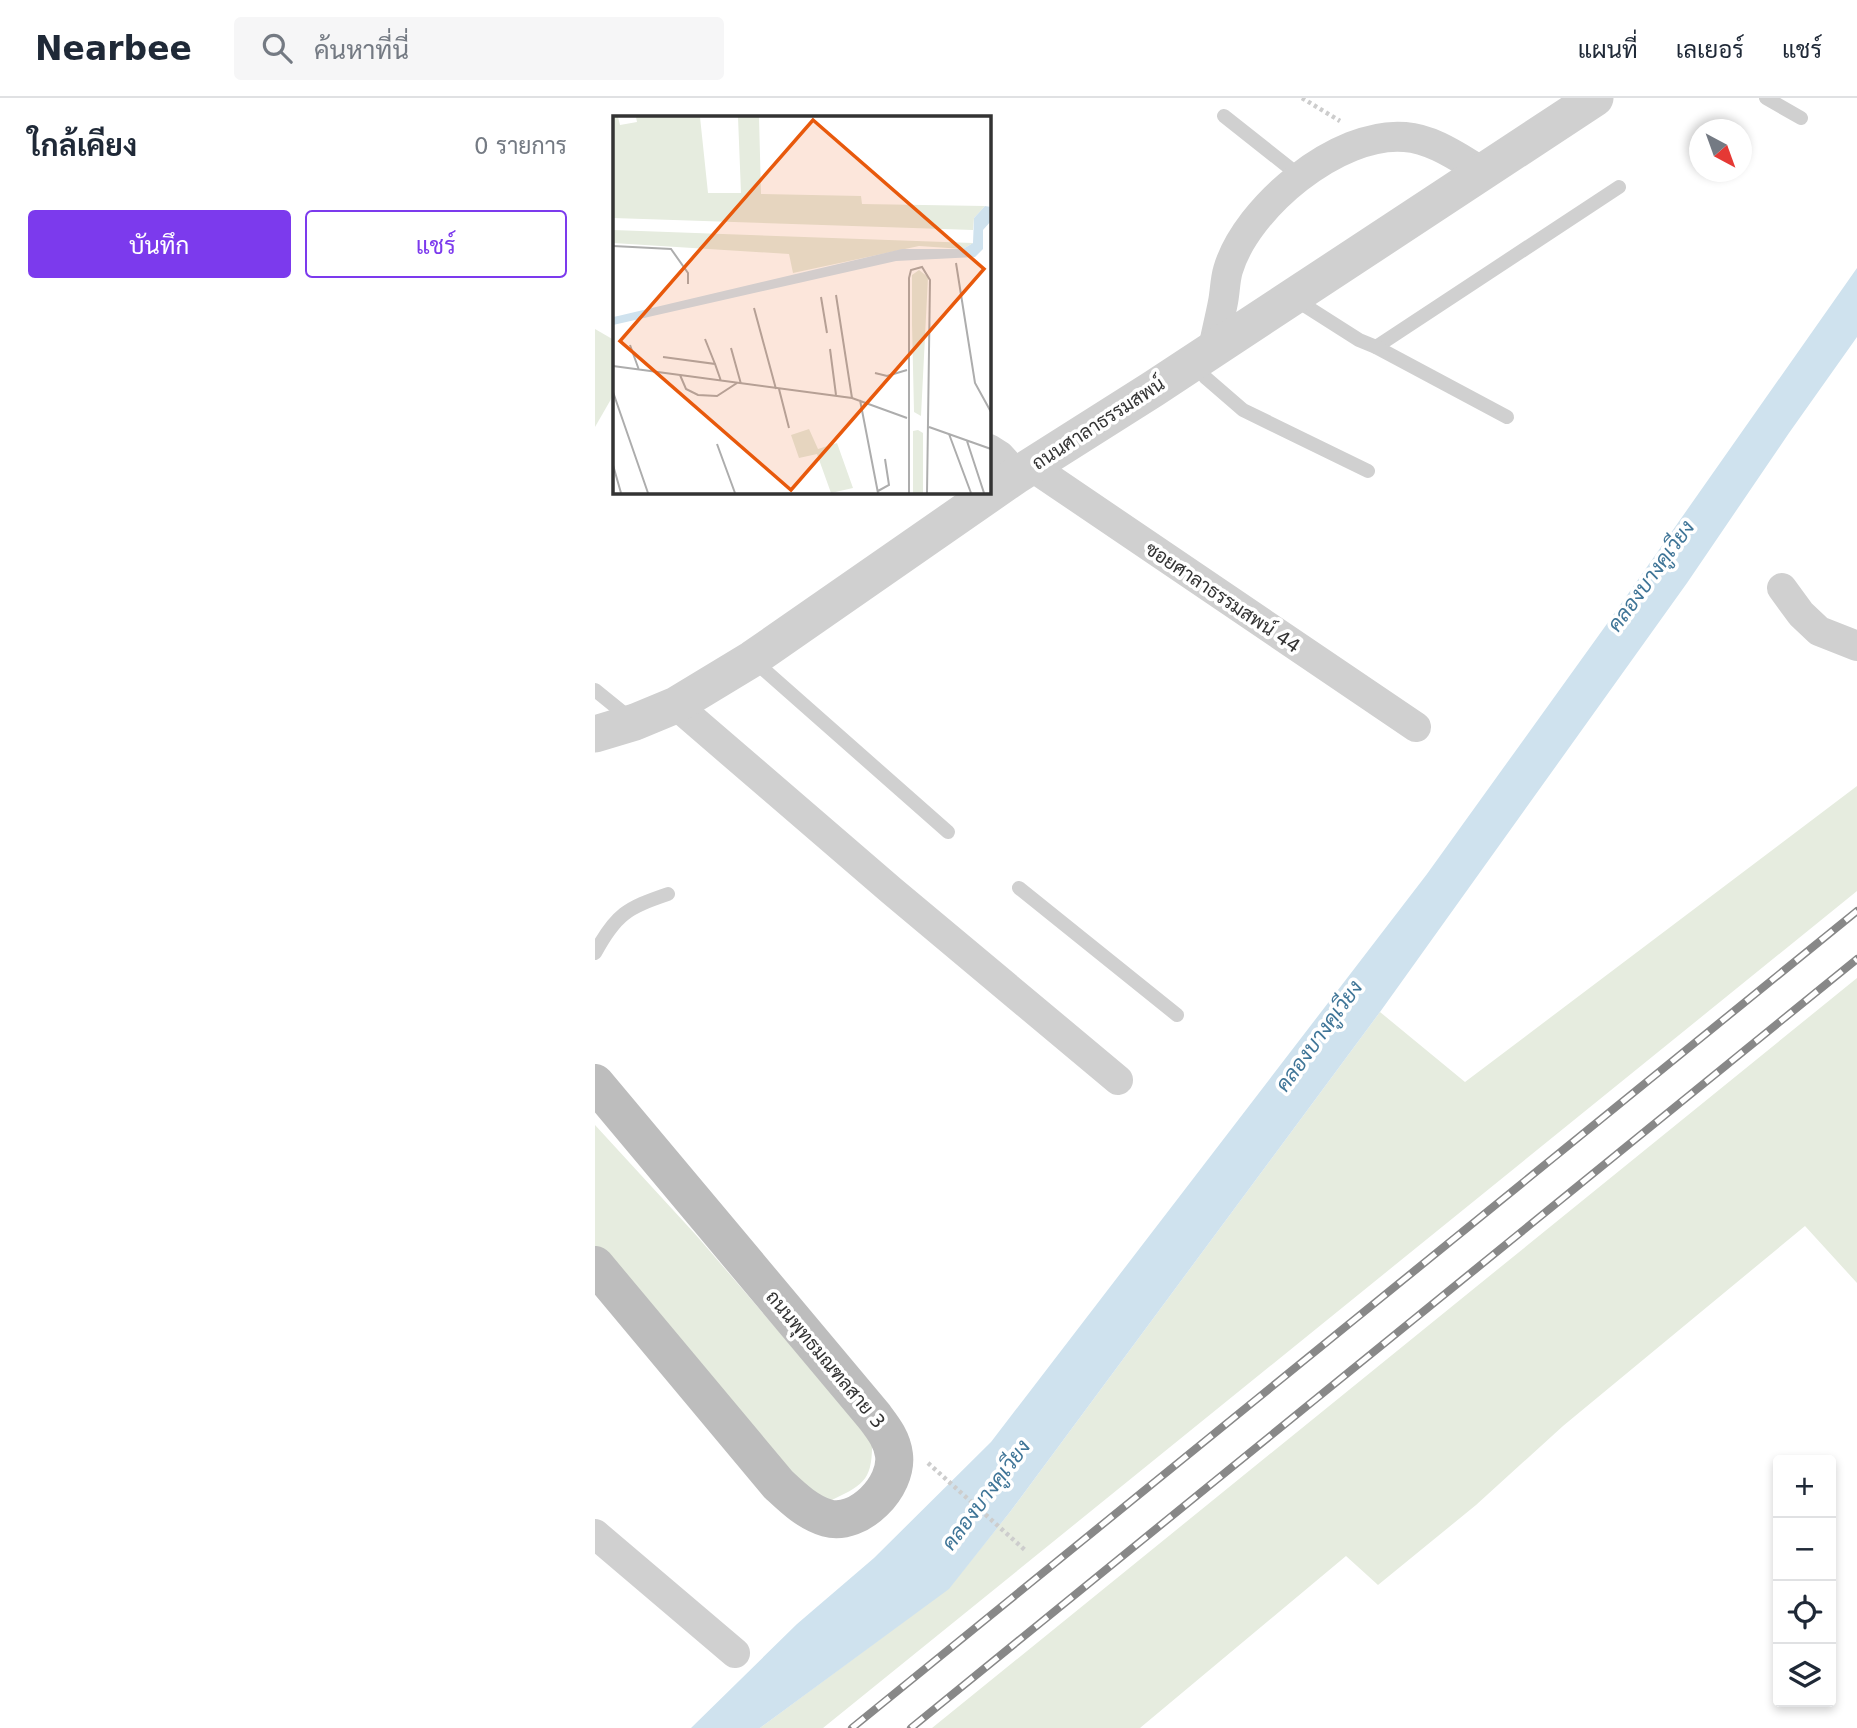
<!DOCTYPE html>
<html lang="th">
<meta charset="utf-8">
<style>
:root{--surface:#fff;--page:#f6f6f7;--text:#1f2937;--muted:#747a83;--line:#e0e1e3;--accent:#7c3aed}
body{margin:0;font-family:"DejaVu Sans",Sarabun,sans-serif;background:var(--page);color:var(--text)}
.controls{position:absolute;right:21px;bottom:21px;display:grid;overflow:hidden;border-radius:7px;box-shadow:0 4px 10px #0003}
.controls button{width:63px;height:63px;display:grid;place-items:center;padding:0;border:0;border-bottom:2px solid var(--line);background:var(--surface);color:var(--text);font:35px sans-serif}
.compass{position:absolute;left:1094px;top:21px;width:63px;height:63px;border-radius:50%;background:var(--surface);box-shadow:0 4px 10px #0003;rotate:139deg}
.list{margin:0;padding:0;list-style:none}
h2{display:flex;justify-content:space-between;align-items:center;height:91px;margin:0;padding:0 28px;font-size:30px}
h2 small{font-size:23px;font-weight:400;color:var(--muted)}
.actions{display:flex;gap:14px;padding:21px 28px}
.actions a{flex:1;padding:16px 0;border:2px solid var(--accent);border-radius:7px;text-align:center;font-size:24px;color:var(--accent)}
.actions .main{background:var(--accent);color:#fff}
.icon{flex:none;width:38px;height:38px;fill:none;stroke:currentColor;stroke-width:2;stroke-linecap:round;stroke-linejoin:round}
.map{position:relative;flex:none;width:1262px;height:1630px;overflow:hidden}
header{display:flex;align-items:center;gap:42px;box-sizing:border-box;height:98px;padding:0 35px;background:var(--surface);border-bottom:2px solid var(--line)}
header strong{font-size:33px}
nav{display:flex;gap:38px;margin-inline-start:auto;font-size:24px}
.search{width:490px;height:63px;background:var(--page);display:flex;align-items:center;gap:18px;box-sizing:border-box;padding:0 24px;border-radius:7px;color:var(--muted);font-size:26px}
main{display:flex}
aside{flex:1;background:var(--surface)}
.map>svg:first-child{display:block}
.green{fill:#e6ecdf}
.water{fill:#cfe2ee}
.lines{fill:none;stroke-linecap:round;stroke-linejoin:round}
.path{stroke:#cdcdcd;stroke-width:4.5;stroke-dasharray:3.5 3.5;stroke-linecap:butt}
.service{stroke:#d0d0d0;stroke-width:14}
.minor{stroke:#d0d0d0;stroke-width:30}
.tertiary{stroke:#d0d0d0;stroke-width:37}
.secondary{stroke:#bdbdbd;stroke-width:38}
.rail-casing{stroke:#888;stroke-width:8}
.rail{stroke:#fff;stroke-width:5;stroke-dasharray:16;stroke-linecap:butt}
.labels{text-anchor:middle;dominant-baseline:central;stroke-width:7;stroke-linejoin:round;paint-order:stroke}
.street-label{font-size:19px;fill:#333;stroke:#fff}
.water-label{font-size:21px;font-style:italic;fill:#3f7597;stroke:#fff}
.inset-road{fill:none;stroke:#adadad;stroke-width:2}
.view{fill:#e8590c;fill-opacity:0.15;stroke:#e8590c;stroke-width:3.5}
.inset-edge{fill:none;stroke:#333;stroke-width:3.5}
</style>
<header>
<strong>Nearbee</strong>
<div class="search"><svg class="icon" aria-label="search" viewBox="0 0 24 24"><circle cx="10" cy="10" r="6"/><path d="M15 15l6 6"/></svg>ค้นหาที่นี่</div>
<nav><a>แผนที่</a><a>เลเยอร์</a><a>แชร์</a></nav>
</header>
<main>
<aside>
<h2>ใกล้เคียง<small>0 รายการ</small></h2>
<ul class="list">
</ul>
<div class="actions"><a class="main">บันทึก</a><a>แชร์</a></div>
</aside>
<div class="map">
<svg width="1262" height="1630" viewBox="0 0 1262 1630">
<rect width="100%" height="100%" fill="#fff"/>
<g class="green">
<polygon points="0,231 19,242 19,296 0,329"/>
<polygon points="1262,688 1262,793 228,1630 165,1630 354,1490 415,1414 785,914 870,984"/>
<polygon points="1262,880 1262,1185 1210,1128 968,1328 881,1407 783,1487 751,1458 545,1630 337,1630"/>
<path d="M0,1027L101,1137L277,1342C278,1384 268,1387 233,1404L204,1390L0,1149Z"/>
</g>
<polygon class="water" points="1262,170 1262,239 1194,335 1092,485 785,914 415,1414 354,1491 165,1630 96,1630 202,1526 279,1460 396,1344 832,776 1014,523"/>
<g class="lines">
<g class="path">
<polyline points="707,0 745,23"/>
<polyline points="333,1365 431,1453"/>
</g>
<g class="service">
<polyline points="1171,0 1206,20"/>
<polyline points="629,18 706,79"/>
<polyline points="698,200 764,242 781,249 1024,89"/>
<polyline points="781,249 912,319"/>
<polyline points="598,264 611,280 648,312 773,373"/>
<polyline points="158,562 353,734"/>
<polyline points="0,592 37,622"/>
<polyline points="424,790 582,917"/>
<path d="M0,855C21,816 32,810 73,796"/>
</g>
<g class="minor">
<path d="M618,251C621,235 625,220 628,204C630,194 630,182 633,172C651,110 743,33 810,39C838,41 864,60 888,74"/>
<polyline points="394,351 405,358 422,377"/>
<polyline points="436,368 821,629"/>
<polyline points="1187,490 1206,516 1224,533 1262,548"/>
<polyline points="81,607 297,793 523,982"/>
<polyline points="0,1436 140,1555"/>
</g>
<polyline class="tertiary" points="0,636 40,624 81,607 157,561 422,377 558,291 1000,0"/>
<path class="secondary" d="M0,985L279,1318C288,1330 297,1341 299,1357C303,1388 264,1429 232,1420C212,1414 197,1399 183,1386L0,1167"/>
<defs>
<g id="rail">
<polyline points="257,1630 1262,813"/>
<polyline points="316,1630 1262,861"/>
</g>
</defs>
<use href="#rail" class="rail-casing"/>
<use href="#rail" class="rail"/>
</g>
<g class="labels">
<g class="street-label">
<text transform="translate(503 325) rotate(-33)">ถนนศาลาธรรมสพน์</text>
<text transform="translate(628 499) rotate(34)">ซอยศาลาธรรมสพน์ 44</text>
<text transform="translate(231 1261) rotate(50)">ถนนพุทธมณฑลสาย 3</text>
</g>
<g class="water-label">
<text transform="translate(1056 478) rotate(-54)">คลองบางคูเวียง</text>
<text transform="translate(724 938) rotate(-54)">คลองบางคูเวียง</text>
<text transform="translate(391 1397) rotate(-53)">คลองบางคูเวียง</text>
</g>
</g>
<g transform="translate(18 18)">
<rect width="378" height="378" fill="#fff"/>
<path d="M0,1H5L7,9L24,6L23,1H87L95,77H128L125,1H146L148,78L248,80L249,88L372,90L361,102L360,114L0,102ZM0,114L360,127L350,133L306,130L180,157L176,138L0,127ZM306,154L315,161L308,300L301,296L299,208V159ZM196,313L205,333L224,327L240,372L218,377L204,338L186,342L178,319ZM305,314L310,317V377H300V315Z" fill="#e6ecdf"/>
<path d="M372,90L378,91V105L370,114V133L362,141L283,145L0,209V201L5,200L289,133H350L360,127L361,102Z" fill="#cfe2ee"/>
<path class="inset-road" d="M0,130L58,133L75,157V168M343,147L362,267L378,296M223,179L239,282M208,181L214,217M141,192L163,273M92,223L102,248M17,229L26,254M118,232L128,268M217,233L223,279M50,241L102,248L108,265M0,250L239,282L294,302M262,257L274,260L294,254M67,259L73,273L85,279L104,280L124,267M166,273L176,312M0,276L35,377M247,284L265,377M316,311L378,333M336,318L358,377M354,325L371,377M104,328L122,377M0,349L8,377M265,375L276,369L272,343M296,377V162L298,154L309,151L317,164L314,377"/>
<path class="view" d="M200,4L371,153L178,374L7,225Z"/>
<rect width="378" height="378" class="inset-edge"/>
</g>
</svg>
<div class="controls">
<button>+</button>
<button>−</button>
<button><svg class="icon" aria-label="locate" viewBox="0 0 24 24"><circle cx="12" cy="12" r="6"/><path d="M12 2v4M12 18v4M2 12h4M18 12h4"/></svg></button>
<button><svg class="icon" aria-label="layers" viewBox="0 0 24 24"><path d="M12 4l9 5-9 5-9-5zM3 14l9 5 9-5"/></svg></button>
</div>
<svg class="compass" viewBox="-18 -18 36 36"><path d="M0-13l5 13h-10z" fill="#e53935"/><path d="M0 13l5-13h-10z" fill="#747a83"/></svg>
</div>
</main>
